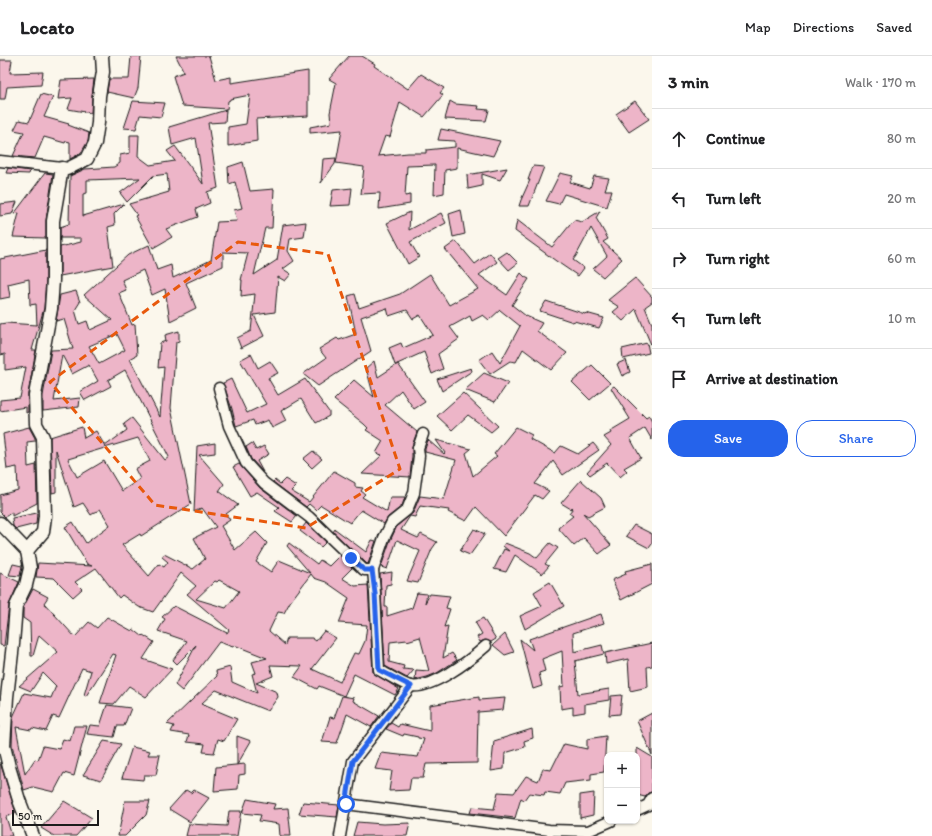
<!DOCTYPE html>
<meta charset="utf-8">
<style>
:root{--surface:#fff;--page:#f2f2f2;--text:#202124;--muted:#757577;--line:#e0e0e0;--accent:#2563eb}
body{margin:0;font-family:Itim,sans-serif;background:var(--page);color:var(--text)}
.controls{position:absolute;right:12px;bottom:12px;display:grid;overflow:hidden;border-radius:8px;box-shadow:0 1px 3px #0004}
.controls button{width:36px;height:36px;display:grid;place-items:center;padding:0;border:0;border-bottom:1px solid var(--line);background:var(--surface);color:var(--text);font:20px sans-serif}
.scale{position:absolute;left:12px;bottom:10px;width:87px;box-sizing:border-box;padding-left:4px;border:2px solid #1c1c1c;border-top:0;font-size:11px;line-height:14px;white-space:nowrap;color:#1c1c1c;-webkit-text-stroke:3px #fbf7ec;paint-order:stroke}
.stop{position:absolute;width:12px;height:12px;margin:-9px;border:3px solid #2563eb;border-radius:50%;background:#fff}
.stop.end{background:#2563eb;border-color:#fff;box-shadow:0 1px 4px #0008}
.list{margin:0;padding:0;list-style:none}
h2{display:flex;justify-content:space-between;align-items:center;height:52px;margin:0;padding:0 16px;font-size:17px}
h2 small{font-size:13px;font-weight:400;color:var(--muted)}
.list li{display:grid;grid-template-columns:26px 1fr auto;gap:12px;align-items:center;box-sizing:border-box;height:60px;padding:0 16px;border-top:1px solid var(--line)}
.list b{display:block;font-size:15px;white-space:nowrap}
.list em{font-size:13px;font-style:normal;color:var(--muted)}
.actions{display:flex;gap:8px;padding:12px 16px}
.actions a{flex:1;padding:9px 0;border:1px solid var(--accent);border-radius:16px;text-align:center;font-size:14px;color:var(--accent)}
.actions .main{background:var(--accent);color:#fff}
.icon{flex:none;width:22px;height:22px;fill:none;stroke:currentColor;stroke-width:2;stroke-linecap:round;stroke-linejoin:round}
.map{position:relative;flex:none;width:652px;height:780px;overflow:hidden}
header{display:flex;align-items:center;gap:24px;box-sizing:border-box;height:56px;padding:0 20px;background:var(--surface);border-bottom:1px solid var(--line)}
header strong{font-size:19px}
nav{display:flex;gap:22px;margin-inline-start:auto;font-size:14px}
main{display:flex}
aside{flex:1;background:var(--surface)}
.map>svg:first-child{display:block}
.building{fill:#edb5c8;stroke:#1c1c1c;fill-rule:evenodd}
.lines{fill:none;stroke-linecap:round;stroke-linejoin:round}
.minor-casing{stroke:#1c1c1c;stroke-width:13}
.tertiary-casing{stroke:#1c1c1c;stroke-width:15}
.minor{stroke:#fbf7ec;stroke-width:10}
.tertiary{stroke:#fbf7ec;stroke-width:12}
.route{stroke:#2563eb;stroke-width:5}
.marked{fill:none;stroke:#e8590c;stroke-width:3;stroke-dasharray:8 5;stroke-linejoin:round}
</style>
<header>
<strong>Locato</strong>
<nav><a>Map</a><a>Directions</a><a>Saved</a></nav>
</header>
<main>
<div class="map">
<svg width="652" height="780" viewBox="0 0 652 780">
<rect width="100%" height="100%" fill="#fbf7ec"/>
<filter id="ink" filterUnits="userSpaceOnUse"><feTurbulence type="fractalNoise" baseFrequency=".025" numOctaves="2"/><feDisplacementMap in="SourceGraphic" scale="8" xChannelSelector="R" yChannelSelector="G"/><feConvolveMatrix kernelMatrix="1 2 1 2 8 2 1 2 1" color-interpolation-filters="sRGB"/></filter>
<g filter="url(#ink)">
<g class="building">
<polygon points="131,0 141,0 138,32 134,42 107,36 109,23 129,23"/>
<polygon points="176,0 209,0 216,24 231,21 231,27 308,15 308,60 256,63 257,85 228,90 228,71 246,68 250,39 230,43 230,44 228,45 227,53 182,50 173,20 184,16"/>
<polygon points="349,0 362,0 375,8 374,10 408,33 421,18 444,32 440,37 443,39 424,61 400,46 390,81 385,80 378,100 408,97 426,97 426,94 455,91 455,85 438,84 441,73 500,85 493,100 457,92 457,112 445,114 444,137 434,139 435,109 407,110 405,140 410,139 410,148 379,153 380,137 361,138 364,111 336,107 342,74 310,77 310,71 331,67 330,57 336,27 329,23"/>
<polygon points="0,4 12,4 10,17 43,16 41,29 7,31 5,43 0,43"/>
<polygon points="94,23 92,40 91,57 68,53 72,42 58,43 61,24"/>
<polygon points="41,38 53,41 44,61 69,68 68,69 89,77 88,85 81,97 70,103 70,86 66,85 65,87 44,81 35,102 13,100 24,76 14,74 19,64 29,66"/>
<polygon points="133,45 165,47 161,61 140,59 136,73 124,72"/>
<polygon points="450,45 455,48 479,50 478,53 489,54 486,65 445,63"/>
<polygon points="635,45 649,63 629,76 616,58"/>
<polygon points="226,54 225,66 208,67 218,132 207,136 210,147 196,153 198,161 166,173 172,181 153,192 135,160 137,159 129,148 169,136 167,118 153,120 127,146 120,137 140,122 87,124 87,137 83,138 83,160 124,148 114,158 115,169 108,171 113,210 60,220 60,191 81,186 81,182 60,182 60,171 69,168 70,120 85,113 114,111 120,107 120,99 130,97 130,79 139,79 138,100 150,109 175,105 167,95 175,90 203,128 196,82 172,89 169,71"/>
<polygon points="336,102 335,108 321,127 323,103"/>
<path d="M243,106L250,135L274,133L272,172H265L254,219L277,204L283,169L306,166L304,181L290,183L288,195L294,205L283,213L291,218L285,225L278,221L275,256L254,259L264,280L241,292L237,282L251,275L255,238L241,240L242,224H241L248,197L223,196V210L186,227L196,252L170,265L165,233L152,239L143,214L122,224L126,234L119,237L132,269L135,268L137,299L130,303L160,361L164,311L158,312L160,287L166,285L165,279L179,275V285L176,286L171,352L191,448L141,480L140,478L122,489L149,520L159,508L164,511L168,506L162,501L164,498L193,513L205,503L194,482L216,471L202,452L194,456L197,390L215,387V397L199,399L224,428L219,435L238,449L226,458L230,464L221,470L235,494L256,476L267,487L256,506L271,516L279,504L310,517L287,490L289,487L317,508L320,504L329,510L340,499L352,512L342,522L355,530L368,529L373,617L399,633L395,639L354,618L344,640L319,630L317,633L294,621L302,610L270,609L273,620L256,627L277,636L278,641L268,655L216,634L201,648L237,663L224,685L218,683L214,697L203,696L205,688L187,686L189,679L171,676L174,670L167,668L217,620L216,615L230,611L232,626L257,637L252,618L256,617L252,606L267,602L234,589L233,591L219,586L182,635L175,629L196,589L177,608L173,604L187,585L158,575L165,563L162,561L174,550L227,577L229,574L187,538L196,530L181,517L153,556L139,551L122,539L119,542L96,512L75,526L82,533L73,541L54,522L36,521L38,507L92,510L87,508L65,471L73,466L86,487L110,469L100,453L91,459L83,447L74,451L56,394V436L52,437L50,381L82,371L84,382L96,375L105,390L127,374L124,368L132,362L165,404L169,401L125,314L108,324L111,330L85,344L80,336L98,325L89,309L72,318L62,299L54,345L80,342L79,351L43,355V340L51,294L73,293L64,263L56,265L60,239L76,235L80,246L75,254L79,268L87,265L90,274L112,264L84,239L128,199L149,189L157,214L171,209L173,222L211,204L217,166L237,165L234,154L242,152L235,126L229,128L228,111ZM117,278L125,294L99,308L89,290ZM138,382L150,405L135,413L140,423L122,435L104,405L77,421L68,403ZM311,518L314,522L326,526L349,542L339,567L367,569L365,585L359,598L354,597L340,626L312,613L336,582L324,575L316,585L312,582H287L285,589L269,575L278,556L284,557L290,546ZM219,524L239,535L226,552L196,543L215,525L217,526Z"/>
<polygon points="533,110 544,111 529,150 519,150 521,144 530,124 528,124"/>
<polygon points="8,112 30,115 29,118 6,117"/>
<polygon points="507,112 500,124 482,118 482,130 468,133 467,119"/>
<polygon points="45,117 53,118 46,164 46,182 13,181 19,157 14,158"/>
<polygon points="560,117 573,120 570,126 590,132 594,120 609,122 605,134 612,134 607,151 564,138 559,148 546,145"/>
<polygon points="352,132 350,149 330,150 333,134"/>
<polygon points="17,146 12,158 0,160 0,148"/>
<polygon points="461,154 465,178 453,181 449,158"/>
<polygon points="600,155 596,162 608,183 603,186 622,203 603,221 593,213 607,200 591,172 576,200 573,204 584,212 578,220 556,205 515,175 517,164 552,191 574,164 582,166"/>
<polygon points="410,156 409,174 441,157 446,167 410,186 419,201 408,208 387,167"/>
<polygon points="456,185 475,208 490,197 497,206 479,219 507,239 521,217 525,221 529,223 512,249 526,260 542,267 537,275 567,297 551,314 523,293 516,306 510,305 490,318 479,304 492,295 500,307 520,270 500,254 489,264 483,259 472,265 470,260 450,271 459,283 438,298 443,313 432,318 424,296 395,309 389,292 401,287 403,292 433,279 420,259 413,263 407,254 389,260 387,252 361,261 371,295 318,330 303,318 326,302 319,293 337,282 339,284 356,278 348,240 355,238 359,252 400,238 430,218 449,249 478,233 445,193"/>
<polygon points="46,194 46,224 44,252 32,294 36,294 28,338 28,356 26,357 26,351 0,355 0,344 20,342 26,311 5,314 5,298 0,299 0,268 6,267 37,269 36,248 30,249 29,223 8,228 10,241 0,243 0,203"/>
<polygon points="507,196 518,207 509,214 498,202"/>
<polygon points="635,222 652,241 652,246 645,251 652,268 652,291 636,253 623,265 613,256 619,251 608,244"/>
<polygon points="546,245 585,258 586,257 604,262 599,272 574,265 573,266 540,255"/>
<polygon points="647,287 649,297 623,303 622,293"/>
<polygon points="251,298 258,312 270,305 278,317 268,322 278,339 305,323 329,356 329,360 316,367 301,343 281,355 286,365 272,372 268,364 255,369 253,364 236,370 232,353 223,327 231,323 247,357 266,348 240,304"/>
<polygon points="626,304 630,316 622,320 617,308"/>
<polygon points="374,305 378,321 398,308 425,346 414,353 401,334 385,349 417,376 412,390 412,400 410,421 362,418 382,399 376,397 383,385 366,374 368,372 364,368 334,344 354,324 374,341 366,312"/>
<polygon points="592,309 610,327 590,344 572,326"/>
<polygon points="471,312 472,315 442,335 437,323"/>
<polygon points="484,317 508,327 495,346 465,334"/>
<polygon points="614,330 646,362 649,360 652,366 652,384 645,372 630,382 641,402 624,412 627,415 620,421 607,407 590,419 587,416 611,389 604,381 611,377 610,375 630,363 611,332"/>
<polygon points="463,337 498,370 491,376 468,359 452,374 437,360"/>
<polygon points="29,371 35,382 35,385 27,386 28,411 36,409 37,447 12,460 12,456 5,461 0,456 0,439 18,434 17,411 7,413 3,378"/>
<polygon points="516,371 532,379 530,383 555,397 561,390 578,398 593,387 599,394 563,419 553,405 535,428 549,435 542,443 535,439 504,480 476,451 466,465 448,456 449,454 420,450 415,461 410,460 401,474 418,482 421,478 437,486 432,493 418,527 407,525 420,495 397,484 387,513 381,511 390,485 397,470 413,457 420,440 444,443 456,404 425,396 425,393 428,384 444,398 445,397 436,384 471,393 466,397 473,420 497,400 494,398"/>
<polygon points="252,387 256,394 264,390 269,398 257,405 263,416 251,403 246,391"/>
<polygon points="313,395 322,403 312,412 303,403"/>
<polygon points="239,408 260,432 297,460 292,466 275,455 279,451 257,436 250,440 233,411"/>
<polygon points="334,415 355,427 355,431 363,432 361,435 365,438 362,441 387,456 390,441 405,441 402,450 388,461 384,468 361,454 350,467 321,449 316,454 309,448 306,451 273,426 275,424 280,428 285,423 296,430 291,435 309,446"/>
<polygon points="581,424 601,442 605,451 588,460 583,457 611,489 599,498 584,482 574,490 558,472 573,460 569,457 573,452 572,451 571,453 561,447"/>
<polygon points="37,457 36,468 16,473 13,470 12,462"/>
<polygon points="306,467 326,486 321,491 300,475"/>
<polygon points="634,469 652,478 652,488 649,492 626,480"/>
<polygon points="335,473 366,496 372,484 376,485 368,508 367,508 333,476"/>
<polygon points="474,473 485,478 470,499 460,495"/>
<polygon points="505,487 530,497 537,502 550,487 558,492 545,508 549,510 542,518 515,499 506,516 494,513 504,493 509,495 503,490"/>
<polygon points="13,508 22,510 20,520 9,519"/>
<polygon points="652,508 652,528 621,544 612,524 626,518 625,515"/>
<polygon points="392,516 391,528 386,529 385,551 387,551 387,560 412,552 417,537 427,538 425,547 430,538 450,540 446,552 450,553 444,571 448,570 443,602 452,597 457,604 437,617 427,621 415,624 416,614 429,615 420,581 407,585 407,584 390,586 389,606 404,610 403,613 414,614 407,622 385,610 380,518"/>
<polygon points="0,517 19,526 9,549 4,590 0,589"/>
<polygon points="550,526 564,550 525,573 520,560 542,550 534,536"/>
<polygon points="33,533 48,541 44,547 75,581 89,566 97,572 107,561 132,575 133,573 142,580 143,579 154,586 143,603 172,613 146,641 129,630 114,648 100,647 116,599 113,598 86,640 84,639 91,615 82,612 59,662 53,660 46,675 32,672 31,674 16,671 25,718 35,703 38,704 43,690 59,693 63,683 70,685 74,670 87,670 74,720 64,717 54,736 33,731 24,734 12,689 13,661 24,637 51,642 56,630 43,617 31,635 19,630 58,596 39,579 33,600 31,600 30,567 23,562 23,552"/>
<polygon points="601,558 604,567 573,577 574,596 602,589 604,598 575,605 578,638 609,633 609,644 585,648 585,656 573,658 573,651 561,653 560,631 564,630 562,595 542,603 545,615 539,617 542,630 533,633 520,583 533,594 529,583"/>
<polygon points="483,562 496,583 491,586 485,584 480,586 477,581 482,578 475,566"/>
<polygon points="505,578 514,596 505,599 493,589"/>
<polygon points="652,587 652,610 647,611 648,631 630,635 628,603 606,608 605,597"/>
<polygon points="622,639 620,658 609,659 611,640"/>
<polygon points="342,640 354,642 353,645 379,660 371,671 347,658 337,687 322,686 330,661 334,662"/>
<polygon points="479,641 479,644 505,642 503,654 478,656 477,707 426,708 423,722 411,722 409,734 389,735 392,715 375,713 381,697 418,701 424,683 418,682 418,681 404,678 403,680 386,673 391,667 398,671 400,668 430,675 430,649"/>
<polygon points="107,649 131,652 124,670 117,670 114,681 87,678 90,669 100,670"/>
<polygon points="652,657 652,699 637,665"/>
<polygon points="532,673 533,682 524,685 525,691 505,697 504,713 491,715 494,685"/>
<polygon points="237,680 251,685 237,709"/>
<polygon points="606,680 604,716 591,718 591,724 565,727 560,738 545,736 544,739 529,737 524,744 521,742 515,762 470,757 472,751 494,753 498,736 514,737 526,720 538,725 543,713 551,714 564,688 587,693 587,683"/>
<polygon points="104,685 121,688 101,724 83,719"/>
<polygon points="132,691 150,695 148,699 160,699 156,719 144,719 143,724 122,722"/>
<polygon points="637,692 652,701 652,736 648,737 645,741 637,739"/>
<polygon points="0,706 16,757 6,761 12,780 0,780"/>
<polygon points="245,708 245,718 239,719 238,733 214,735 216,711"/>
<polygon points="186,734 191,737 194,734 209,742 190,766 169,753"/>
<polygon points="594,737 593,759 580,762 580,739"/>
<polygon points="247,743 275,748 273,753 288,752 291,780 280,780 279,768 259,765 261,759 242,757"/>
<polygon points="64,745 92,762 76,780 54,780 41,772"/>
<polygon points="125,745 150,745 146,759 125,780 118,780"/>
<polygon points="303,746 339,749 337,761 299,758"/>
<polygon points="229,755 241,755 237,780 186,780 189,768 227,770"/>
<polygon points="357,766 383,768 410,767 407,780 353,780"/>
</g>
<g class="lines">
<defs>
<g id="minor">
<polyline points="0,105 62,112"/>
<polyline points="219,332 229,370 246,407 264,427 309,461 364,514 373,514"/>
<path d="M423,378L418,392L419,400L414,437L407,454L392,466L384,482L373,514L375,537L379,614C387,618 402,628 410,630C432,634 470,604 486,590"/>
<polyline points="346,748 549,774 588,775 611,765"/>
<polyline points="637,754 648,749 652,742"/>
<polyline points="340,780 353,705 411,630"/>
</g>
<g id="tertiary">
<polyline points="0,467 27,495 30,512 26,529 16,550 13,588 7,641 4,690 9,711 19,744 33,780"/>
<polyline points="27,495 43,476 45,460 43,381 36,368 35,339 51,253 53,224 53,165 62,112 67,113 87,103 95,87 98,67 99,40 103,16 102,0"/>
</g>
</defs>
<use href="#minor" class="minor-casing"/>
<use href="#tertiary" class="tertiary-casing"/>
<use href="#minor" class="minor"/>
<use href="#tertiary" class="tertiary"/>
</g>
</g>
<g class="lines" filter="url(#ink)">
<polyline class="route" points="346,748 353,705 411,630 379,614 375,537 372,514 364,514 351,502"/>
</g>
<path class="marked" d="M238,186L328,198L400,413L306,472L155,449L50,326Z"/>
</svg>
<div class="controls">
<button>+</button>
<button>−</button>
</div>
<div class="scale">50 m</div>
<div class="stop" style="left:346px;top:748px"></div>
<div class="stop end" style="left:351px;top:502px"></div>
</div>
<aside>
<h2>3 min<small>Walk · 170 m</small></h2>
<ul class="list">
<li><svg class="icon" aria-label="ahead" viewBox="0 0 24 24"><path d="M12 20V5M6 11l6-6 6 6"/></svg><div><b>Continue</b></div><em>80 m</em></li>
<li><svg class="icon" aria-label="left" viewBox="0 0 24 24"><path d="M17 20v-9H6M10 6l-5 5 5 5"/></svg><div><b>Turn left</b></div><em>20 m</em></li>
<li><svg class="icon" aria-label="right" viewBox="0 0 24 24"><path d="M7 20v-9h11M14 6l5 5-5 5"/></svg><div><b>Turn right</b></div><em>60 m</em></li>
<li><svg class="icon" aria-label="left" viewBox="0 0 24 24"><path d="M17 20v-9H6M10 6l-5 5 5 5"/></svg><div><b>Turn left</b></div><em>10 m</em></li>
<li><svg class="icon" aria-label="arrive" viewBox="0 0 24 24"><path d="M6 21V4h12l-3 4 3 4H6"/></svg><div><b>Arrive at destination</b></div></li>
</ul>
<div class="actions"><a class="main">Save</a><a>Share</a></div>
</aside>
</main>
